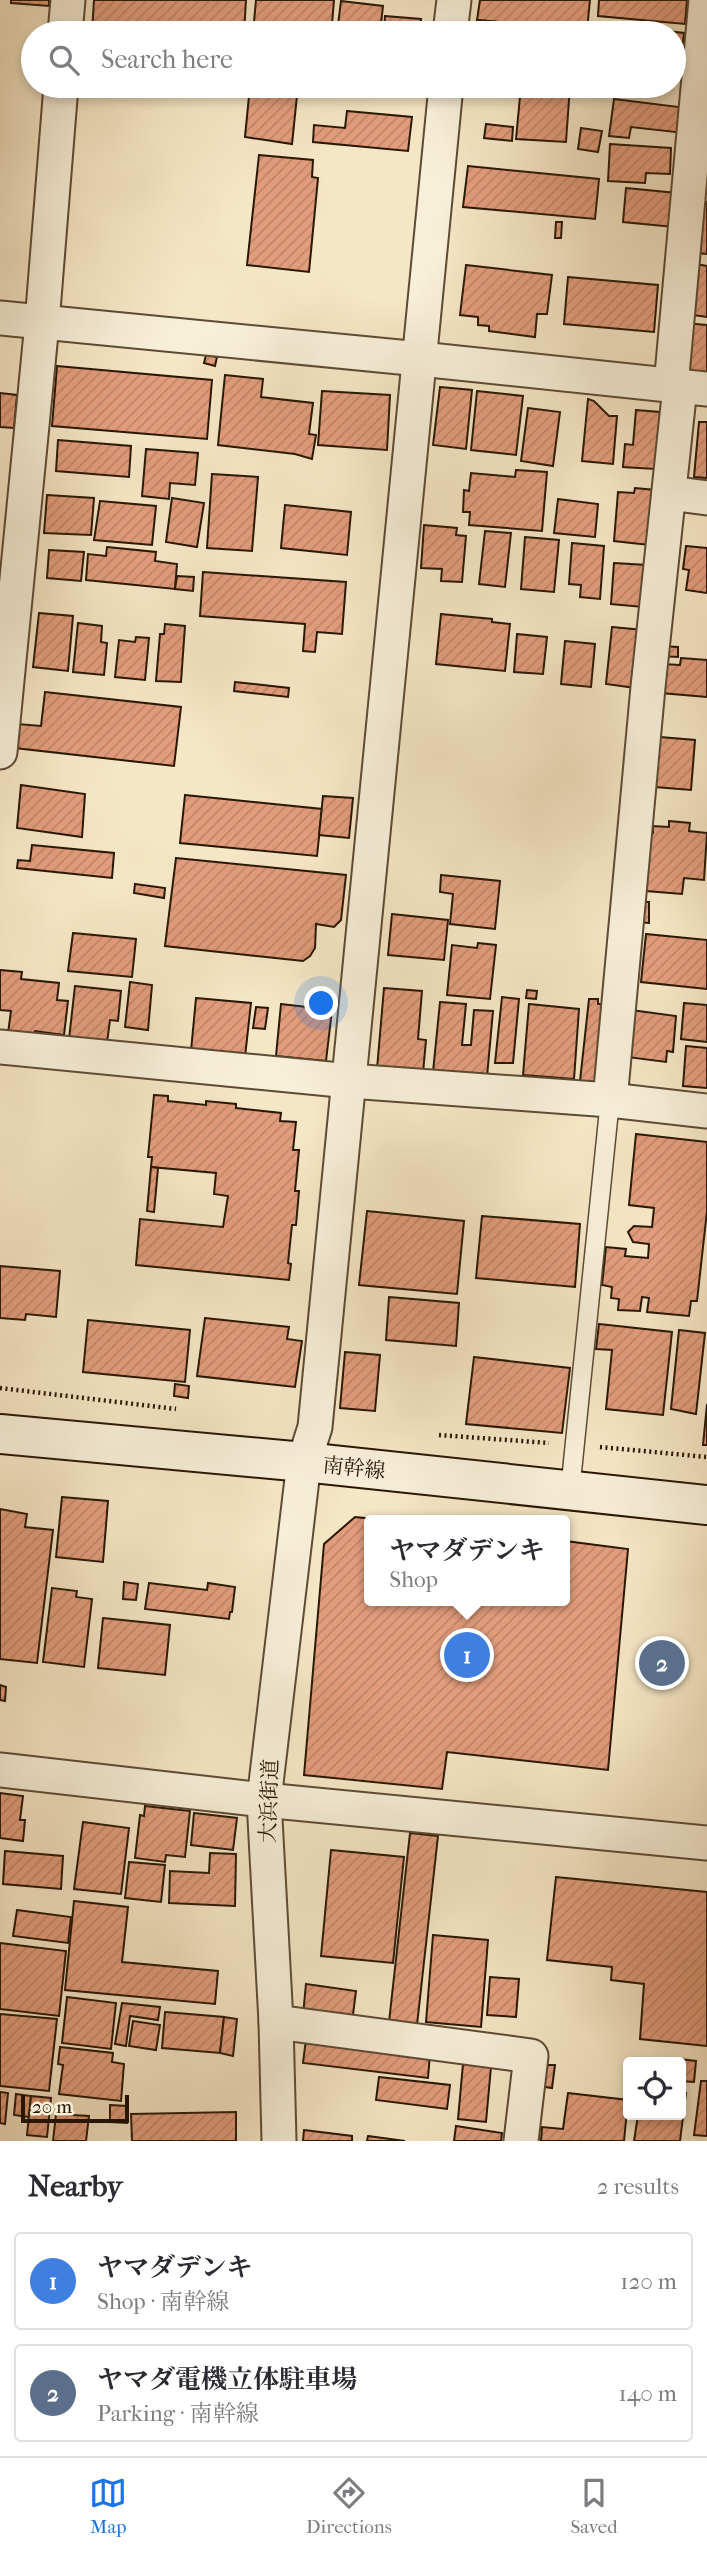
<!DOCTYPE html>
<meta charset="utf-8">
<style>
:root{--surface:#fff;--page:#f7f7f7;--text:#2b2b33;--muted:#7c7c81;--line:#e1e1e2;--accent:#1a73e8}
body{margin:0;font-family:"IM FELL French Canon","Noto Serif JP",serif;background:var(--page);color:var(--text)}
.controls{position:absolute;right:21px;bottom:21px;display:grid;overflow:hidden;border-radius:7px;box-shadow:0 4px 10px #0003}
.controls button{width:63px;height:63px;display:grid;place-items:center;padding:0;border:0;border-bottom:2px solid var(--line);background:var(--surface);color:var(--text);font:35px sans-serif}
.scale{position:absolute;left:21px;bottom:18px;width:108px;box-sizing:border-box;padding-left:7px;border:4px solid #291704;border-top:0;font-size:19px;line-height:24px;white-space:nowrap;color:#291704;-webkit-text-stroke:5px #f8efd9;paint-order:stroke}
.you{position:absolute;left:322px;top:1004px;width:24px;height:24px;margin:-18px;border:5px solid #fff;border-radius:50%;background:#1a73e8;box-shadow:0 0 0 10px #1a73e833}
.badge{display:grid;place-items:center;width:46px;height:46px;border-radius:50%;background:var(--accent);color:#fff;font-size:23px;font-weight:700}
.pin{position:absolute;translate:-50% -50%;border:4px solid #fff;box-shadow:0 2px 7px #0006}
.popup{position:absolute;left:364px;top:1515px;width:206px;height:91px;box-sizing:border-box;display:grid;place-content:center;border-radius:7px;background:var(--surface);filter:drop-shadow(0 2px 5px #0005);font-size:23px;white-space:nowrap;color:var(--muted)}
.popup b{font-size:26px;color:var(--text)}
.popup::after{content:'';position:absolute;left:50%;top:100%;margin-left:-14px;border:14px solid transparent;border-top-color:var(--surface)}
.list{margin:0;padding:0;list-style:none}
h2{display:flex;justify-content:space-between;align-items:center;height:91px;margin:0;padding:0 28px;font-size:30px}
h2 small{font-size:23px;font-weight:400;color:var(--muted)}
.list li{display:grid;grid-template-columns:46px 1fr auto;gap:21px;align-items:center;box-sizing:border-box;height:98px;margin:0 14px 14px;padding:0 14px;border:2px solid var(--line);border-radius:7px}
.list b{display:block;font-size:26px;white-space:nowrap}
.list p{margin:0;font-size:23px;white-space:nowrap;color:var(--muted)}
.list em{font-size:23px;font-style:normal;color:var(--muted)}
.icon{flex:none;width:38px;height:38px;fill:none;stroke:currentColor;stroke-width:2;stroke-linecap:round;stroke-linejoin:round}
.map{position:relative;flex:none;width:707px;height:2141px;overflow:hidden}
.search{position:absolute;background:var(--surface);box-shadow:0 4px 10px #0003;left:21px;right:21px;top:21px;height:77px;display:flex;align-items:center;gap:18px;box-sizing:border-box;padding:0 24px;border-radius:38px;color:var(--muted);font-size:26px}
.sheet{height:315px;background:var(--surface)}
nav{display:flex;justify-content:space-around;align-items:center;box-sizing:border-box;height:98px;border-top:2px solid var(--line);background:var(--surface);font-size:19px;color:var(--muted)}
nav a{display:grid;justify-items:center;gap:4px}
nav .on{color:var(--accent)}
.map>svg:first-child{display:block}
.building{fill:url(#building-hatch);stroke:#291704;stroke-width:2}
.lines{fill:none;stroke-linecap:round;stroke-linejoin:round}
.service-casing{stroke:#5c4b34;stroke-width:21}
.minor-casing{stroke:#5c4b34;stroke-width:37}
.secondary-casing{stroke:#291704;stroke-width:42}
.path{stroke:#291704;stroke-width:4.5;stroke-dasharray:2 3.5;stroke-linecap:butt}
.service{stroke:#f8efd9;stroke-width:18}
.minor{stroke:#f8efd9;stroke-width:33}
.secondary{stroke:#f8efd9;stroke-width:38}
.labels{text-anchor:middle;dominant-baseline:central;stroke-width:7;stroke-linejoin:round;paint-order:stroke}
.street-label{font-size:21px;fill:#291704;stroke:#f8efd9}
</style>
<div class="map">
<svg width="707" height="2141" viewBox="0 0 707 2141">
<defs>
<pattern id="building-hatch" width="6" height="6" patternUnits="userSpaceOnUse" patternTransform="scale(1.75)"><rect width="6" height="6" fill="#e29d7c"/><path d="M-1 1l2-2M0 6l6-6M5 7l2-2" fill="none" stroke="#c2866a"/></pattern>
</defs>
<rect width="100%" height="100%" fill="#f5e6c5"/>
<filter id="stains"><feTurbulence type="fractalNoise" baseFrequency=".00286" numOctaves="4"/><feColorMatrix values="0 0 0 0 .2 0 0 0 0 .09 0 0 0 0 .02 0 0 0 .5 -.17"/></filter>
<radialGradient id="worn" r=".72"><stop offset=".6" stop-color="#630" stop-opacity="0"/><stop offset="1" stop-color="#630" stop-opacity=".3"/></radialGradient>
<g class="building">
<polygon points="11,0 49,0 49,6 11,3"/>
<polygon points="94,0 246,0 244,33 92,32"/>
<polygon points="256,0 334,0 332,24 322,23 321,33 253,33"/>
<polygon points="480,0 590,0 587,30 477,20"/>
<polygon points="599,0 687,0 685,24 598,16"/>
<polygon points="341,1 383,6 380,33 337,33"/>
<polygon points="385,16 421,19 420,33 384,33"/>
<polygon points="477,20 553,27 553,32 565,33 476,33"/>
<polygon points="596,23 684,33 679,77 674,76 674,33 595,33"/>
<polygon points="250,86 298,86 292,144 245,137"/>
<polygon points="521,86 570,86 566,142 516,139"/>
<polygon points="614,99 687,108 684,133 631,127 629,138 609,136"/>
<polygon points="347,111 412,117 408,151 313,142 314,125 345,128"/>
<polygon points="486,124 513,127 512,141 484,138"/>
<polygon points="581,128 602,131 598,152 578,149"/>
<polygon points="610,144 671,148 670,174 646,173 645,183 608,181"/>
<polygon points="259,155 313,160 312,177 318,178 309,272 247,265"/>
<polygon points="468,166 599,179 595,219 463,207"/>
<polygon points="626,188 687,194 684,228 623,222"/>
<polygon points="690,201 707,202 707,254 685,252"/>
<polygon points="556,222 562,222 561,238 555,238"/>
<polygon points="686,262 707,266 707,317 679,313"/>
<polygon points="466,265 552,275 547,314 537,314 535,337 489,331 489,326 478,325 478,317 460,315"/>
<polygon points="568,277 658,285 654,332 564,324"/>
<polygon points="684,323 707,325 707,372 679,370"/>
<polygon points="206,355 217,357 215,366 204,363"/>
<polygon points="57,366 212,380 207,439 52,426"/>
<polygon points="225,375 263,379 261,397 313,403 309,434 316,435 312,459 295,454 218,445"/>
<polygon points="440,387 472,390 466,449 433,445"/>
<polygon points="322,391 390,395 387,450 318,445"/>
<polygon points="477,391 523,396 516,455 471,450"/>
<polygon points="0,393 17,395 14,428 0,427"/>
<polygon points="588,399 594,401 609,416 617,416 613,464 582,461"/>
<polygon points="528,408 560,412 553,466 521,461"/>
<polygon points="636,410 660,412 655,469 623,467 625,444 633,445"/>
<polygon points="699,422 707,422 707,478 694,477"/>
<polygon points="58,440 131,446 129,477 56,471"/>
<polygon points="146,449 198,453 195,485 170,483 169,499 142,496"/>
<polygon points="516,470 547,472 542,531 469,525 470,512 463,512 464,490 469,491 471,473 515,477"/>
<polygon points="212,474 258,477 252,551 207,548"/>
<polygon points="635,488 655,490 649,545 614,541 618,492 634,493"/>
<polygon points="47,495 94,498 91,535 44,533"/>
<polygon points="172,498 204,503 197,547 166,542"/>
<polygon points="558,499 598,504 595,537 554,533"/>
<polygon points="100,501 156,506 152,545 94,540"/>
<polygon points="285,505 351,512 347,555 281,548"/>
<polygon points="424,525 457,528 456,535 466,536 462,582 441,581 442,569 421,568"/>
<polygon points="485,531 511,533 505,587 479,584"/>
<polygon points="525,537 559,540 554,592 521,589"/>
<polygon points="572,543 604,546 600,599 580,597 581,585 569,584"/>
<polygon points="686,546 707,548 707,593 686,590 689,570 683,569"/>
<polygon points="107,547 156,552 155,561 177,564 175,589 86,580 88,554 106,556"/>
<polygon points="49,550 84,552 81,581 47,578"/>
<polygon points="614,563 647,565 643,607 611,604"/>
<polygon points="203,572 346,582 342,634 317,632 315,652 303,651 305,624 200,616"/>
<polygon points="177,576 194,577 193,591 175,589"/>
<polygon points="39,613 73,616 68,671 33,667"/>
<polygon points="441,614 492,619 492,622 510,624 505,671 436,664"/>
<polygon points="78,623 102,626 101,642 107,643 104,675 73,672"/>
<polygon points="165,624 185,626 181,682 156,681 160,634 164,634"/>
<polygon points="612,627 643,630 636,688 606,684"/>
<polygon points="517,634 547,637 543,674 514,672"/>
<polygon points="136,637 149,638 145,680 115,677 119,640 135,642"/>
<polygon points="565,641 595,644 591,687 561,684"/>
<polygon points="660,646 678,647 678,657 659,656"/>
<polygon points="681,658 707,660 707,697 661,693 664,664 680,665"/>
<polygon points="235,682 289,688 288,697 234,691"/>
<polygon points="45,692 181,707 174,766 15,748 18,724 41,726"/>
<polygon points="660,737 695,740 691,790 655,787"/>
<polygon points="21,785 85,794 82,837 17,828"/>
<polygon points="185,795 322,809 317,856 180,843"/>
<polygon points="323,796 353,798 349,838 319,835"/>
<polygon points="669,821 690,823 689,831 707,833 704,880 684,878 682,894 646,891 645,833 653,833 653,826 669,827"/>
<polygon points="32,845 114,853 112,878 17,868 18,860 30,861"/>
<polygon points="176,858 346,875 341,920 334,927 316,924 315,948 310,956 303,961 165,946"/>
<polygon points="441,875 500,881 495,929 450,924 453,894 440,892"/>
<polygon points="135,884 165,888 164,898 134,893"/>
<polygon points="637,902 649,902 649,923 636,922"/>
<polygon points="392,914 448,920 444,960 388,955"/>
<polygon points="73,933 136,939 132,977 68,971"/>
<polygon points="646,934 707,940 707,989 641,982"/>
<polygon points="478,943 496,945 490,999 447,995 452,945 477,948"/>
<polygon points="0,970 22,972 21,979 59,983 57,1000 68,1001 64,1035 35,1031 34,1036 8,1033 11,1011 0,1010"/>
<polygon points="130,982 152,985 148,1030 125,1027"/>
<polygon points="75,986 121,991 118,1021 110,1020 107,1043 69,1039"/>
<polygon points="384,988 422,991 418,1039 426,1040 423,1073 377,1069"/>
<polygon points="527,990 537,991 536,999 526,998"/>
<polygon points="502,997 519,999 513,1063 495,1063"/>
<polygon points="196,998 251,1003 245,1057 191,1051"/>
<polygon points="589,999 598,999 598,1004 605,1004 597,1083 580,1081"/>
<polygon points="440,1002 466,1004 462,1045 471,1045 474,1010 493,1011 487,1077 433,1072"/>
<polygon points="684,1003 707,1005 707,1042 681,1039"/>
<polygon points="281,1004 332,1010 326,1061 276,1056"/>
<polygon points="529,1004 579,1009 574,1079 523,1075"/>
<polygon points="256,1007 268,1008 265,1029 253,1028"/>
<polygon points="631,1010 676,1016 673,1052 667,1051 666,1062 627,1057"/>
<polygon points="686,1046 707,1048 707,1088 683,1086"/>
<polygon points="154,1095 168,1096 168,1101 206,1105 206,1101 236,1104 236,1108 281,1113 280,1121 296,1122 293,1150 299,1150 295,1191 299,1191 296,1225 292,1225 288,1263 291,1264 289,1280 136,1265 140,1219 223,1227 228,1196 214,1194 216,1173 151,1167 152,1157 148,1157"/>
<polygon points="636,1134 707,1142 707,1211 697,1301 691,1301 689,1316 647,1312 649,1298 642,1297 640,1311 618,1310 619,1299 611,1298 612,1287 602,1285 606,1247 626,1249 625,1256 648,1258 649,1244 633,1242 628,1232 634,1226 652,1227 654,1208 629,1205"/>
<polygon points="151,1167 158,1168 154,1212 147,1211"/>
<polygon points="367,1211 464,1221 457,1294 359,1285"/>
<polygon points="482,1216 580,1224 575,1287 476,1278"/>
<polygon points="0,1266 60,1271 56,1317 26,1314 25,1320 0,1318"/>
<polygon points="389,1297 459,1303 456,1346 386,1340"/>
<polygon points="205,1318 289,1327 287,1339 302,1341 295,1387 197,1376"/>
<polygon points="88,1320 190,1330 185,1382 83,1372"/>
<polygon points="599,1324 672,1332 663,1415 606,1409 612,1350 596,1349"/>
<polygon points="679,1330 705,1333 696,1414 671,1409"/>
<polygon points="345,1352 380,1355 375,1411 340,1408"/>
<polygon points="474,1357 570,1368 562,1433 466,1424"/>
<polygon points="175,1384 189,1386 188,1398 174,1396"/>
<polygon points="707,1404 707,1445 703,1445"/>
<polygon points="62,1497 108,1501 103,1562 56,1557"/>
<polygon points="0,1509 27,1514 25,1527 53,1530 37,1663 0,1659"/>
<polygon points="355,1517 384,1520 369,1520 369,1601 565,1601 565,1541 628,1549 608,1770 447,1752 442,1789 304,1775 324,1544"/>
<polygon points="124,1582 138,1584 136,1600 123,1599"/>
<polygon points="149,1583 207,1590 208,1583 235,1587 232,1612 230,1612 229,1619 145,1609"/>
<polygon points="52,1588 77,1591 76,1597 92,1599 84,1667 43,1662"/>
<polygon points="103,1618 170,1625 165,1675 98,1668"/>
<polygon points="0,1685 6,1687 5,1701 0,1700"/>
<polygon points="0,1793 23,1796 20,1820 25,1820 23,1841 0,1838"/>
<polygon points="145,1806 190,1811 185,1857 166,1855 165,1862 135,1858 140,1815 144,1816"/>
<polygon points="194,1813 237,1818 233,1850 191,1845"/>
<polygon points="83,1822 129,1828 121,1894 74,1889"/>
<polygon points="410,1833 438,1836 417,2025 389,2022"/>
<polygon points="331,1850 404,1857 393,1963 321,1956"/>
<polygon points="5,1851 63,1856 61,1889 3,1884"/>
<polygon points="210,1853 236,1854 235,1906 169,1903 170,1871 209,1873"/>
<polygon points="129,1862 165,1865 161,1902 125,1898"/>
<polygon points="556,1877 707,1892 707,2046 640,2039 644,1984 611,1980 612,1967 547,1960"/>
<polygon points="74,1901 128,1907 122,1962 218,1971 215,2004 65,1990"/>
<polygon points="17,1910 71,1917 68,1943 13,1936"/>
<polygon points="433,1935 488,1940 481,2027 426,2022"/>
<polygon points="0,1943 66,1951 59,2016 0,2009"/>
<polygon points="490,1977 519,1979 516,2017 487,2015"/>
<polygon points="306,1984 356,1991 352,2022 303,2015"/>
<polygon points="67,1997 116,2003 111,2049 62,2043"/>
<polygon points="122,2003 160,2007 158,2020 130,2016 126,2046 115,2044"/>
<polygon points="165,2012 224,2017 220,2053 162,2048"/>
<polygon points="0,2014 57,2019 49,2091 0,2086"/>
<polygon points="224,2017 237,2019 233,2056 220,2053"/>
<polygon points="133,2021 160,2025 156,2050 129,2046"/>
<polygon points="306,2039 430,2054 428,2078 303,2063"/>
<polygon points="60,2047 113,2053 112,2062 124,2064 121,2101 59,2094 63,2065 58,2064"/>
<polygon points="679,2059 696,2061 694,2082 681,2081"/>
<polygon points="463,2064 491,2067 486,2122 458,2119"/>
<polygon points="540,2065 555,2065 552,2088 538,2086"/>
<polygon points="379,2077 450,2085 447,2109 376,2100"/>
<polygon points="701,2081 707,2081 707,2136 694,2135"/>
<polygon points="0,2092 8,2093 5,2124 0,2123"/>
<polygon points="568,2093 628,2100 624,2141 541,2141 542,2127 563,2129"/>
<polygon points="681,2093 686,2093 680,2141 634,2141 638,2115 681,2115"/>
<polygon points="16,2094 31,2096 29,2117 14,2115"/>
<polygon points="31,2096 51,2098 47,2137 27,2135"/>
<polygon points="110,2105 127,2106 127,2123 110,2122"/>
<polygon points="236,2112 236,2141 132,2141 131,2114"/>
<polygon points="56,2114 89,2116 86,2141 53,2141"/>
<polygon points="456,2126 502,2133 501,2141 454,2141"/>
<polygon points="304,2130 352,2136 352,2141 303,2141"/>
<polygon points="368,2136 405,2141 367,2141"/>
</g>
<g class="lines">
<defs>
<polyline id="service" points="570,1491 610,1100"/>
<g id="minor">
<polyline points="65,33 68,0"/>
<polyline points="450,33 454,0"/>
<polyline points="0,318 420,359 707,389"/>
<polyline points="671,386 706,0"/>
<polyline points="669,493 707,498"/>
<polyline points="0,752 42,323 61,86"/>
<polyline points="0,1047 350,1081 610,1100 707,1111"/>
<polyline points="610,1100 648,687 680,387"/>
<polyline points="0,1770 264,1800 707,1843"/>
<polyline points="276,2022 531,2056 521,2141"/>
<polyline points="279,2141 276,2022 264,1800 304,1462 315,1427 446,86"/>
</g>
<polyline id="secondary" points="0,1434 304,1462 707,1505"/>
</defs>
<use href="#service" class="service-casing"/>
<use href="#minor" class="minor-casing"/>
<use href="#secondary" class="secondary-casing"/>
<g class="path">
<polyline points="0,1388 176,1409"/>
<polyline points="439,1435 549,1443"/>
<polyline points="600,1447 707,1457"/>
</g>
<use href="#service" class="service"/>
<use href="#minor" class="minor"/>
<use href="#secondary" class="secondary"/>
</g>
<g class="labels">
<g class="street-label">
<text transform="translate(354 1468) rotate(6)">南幹線</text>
<text transform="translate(269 1801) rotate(-88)">大浜街道</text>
</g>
</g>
<rect width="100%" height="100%" filter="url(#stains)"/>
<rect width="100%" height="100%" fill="url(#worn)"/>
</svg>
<div class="controls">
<button><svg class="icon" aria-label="locate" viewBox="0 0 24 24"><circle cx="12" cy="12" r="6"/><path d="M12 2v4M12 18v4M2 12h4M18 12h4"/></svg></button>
</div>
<div class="scale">20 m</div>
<div class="you"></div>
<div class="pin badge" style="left:467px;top:1655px;background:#3f7fe0">1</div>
<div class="popup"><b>ヤマダデンキ</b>Shop</div>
<div class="pin badge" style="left:662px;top:1663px;background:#5c6f8a">2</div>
<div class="search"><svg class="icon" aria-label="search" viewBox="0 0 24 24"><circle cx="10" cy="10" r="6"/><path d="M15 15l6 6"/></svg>Search here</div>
</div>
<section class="sheet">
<h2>Nearby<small>2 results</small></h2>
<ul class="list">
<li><span class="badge" style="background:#3f7fe0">1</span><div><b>ヤマダデンキ</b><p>Shop · 南幹線</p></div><em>120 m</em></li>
<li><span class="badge" style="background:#5c6f8a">2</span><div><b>ヤマダ電機立体駐車場</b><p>Parking · 南幹線</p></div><em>140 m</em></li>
</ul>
</section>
<nav>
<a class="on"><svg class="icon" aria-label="map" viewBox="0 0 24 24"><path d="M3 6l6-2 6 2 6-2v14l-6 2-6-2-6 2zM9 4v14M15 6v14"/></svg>Map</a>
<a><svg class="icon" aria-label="directions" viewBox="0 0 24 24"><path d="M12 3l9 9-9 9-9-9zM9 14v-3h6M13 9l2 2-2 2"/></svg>Directions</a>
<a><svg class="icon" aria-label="saved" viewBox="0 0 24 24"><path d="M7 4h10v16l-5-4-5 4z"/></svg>Saved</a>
</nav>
